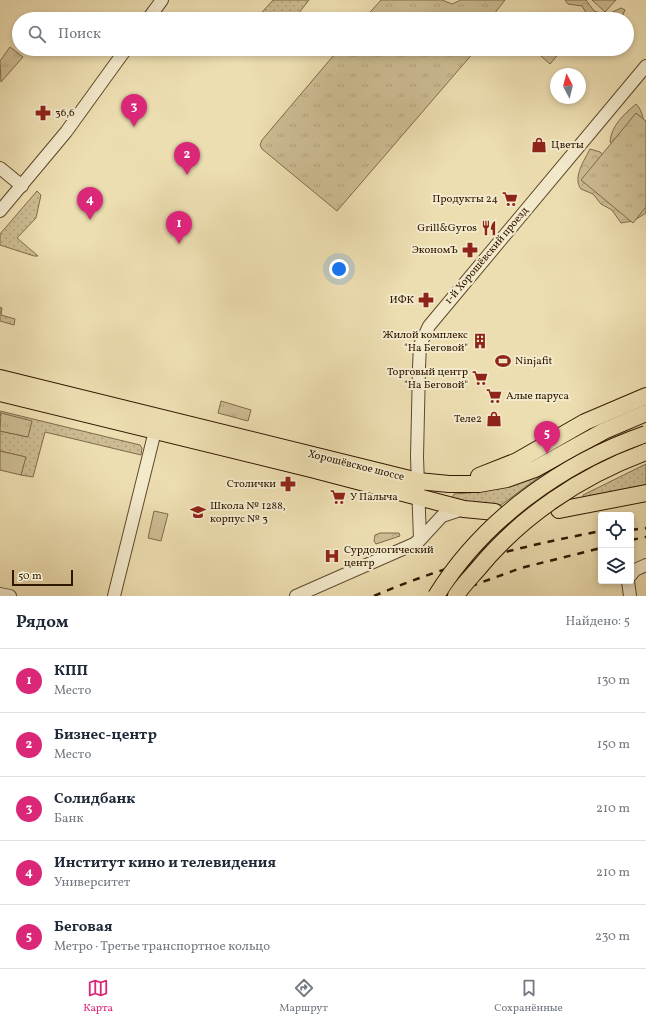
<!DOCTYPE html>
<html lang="ru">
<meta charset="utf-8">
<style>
:root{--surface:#fff;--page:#f2f2f3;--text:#1f2937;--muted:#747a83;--line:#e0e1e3;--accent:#db2777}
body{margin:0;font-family:Vollkorn,serif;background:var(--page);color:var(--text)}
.controls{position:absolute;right:12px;bottom:12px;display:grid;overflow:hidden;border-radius:4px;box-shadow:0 2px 6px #0003}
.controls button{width:36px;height:36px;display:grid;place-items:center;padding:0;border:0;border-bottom:1px solid var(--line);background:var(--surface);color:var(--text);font:20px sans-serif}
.compass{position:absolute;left:550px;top:68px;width:36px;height:36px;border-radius:50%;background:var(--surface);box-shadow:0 2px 6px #0003;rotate:353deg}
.scale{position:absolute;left:12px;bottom:10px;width:61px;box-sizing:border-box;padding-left:4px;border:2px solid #301700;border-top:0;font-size:11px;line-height:14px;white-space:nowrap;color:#301700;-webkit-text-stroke:3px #f3eacc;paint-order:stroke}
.you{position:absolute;left:339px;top:269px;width:14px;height:14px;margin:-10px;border:3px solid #fff;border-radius:50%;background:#1a73e8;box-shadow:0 0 0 6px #1a73e833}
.badge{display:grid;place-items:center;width:26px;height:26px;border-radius:50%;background:var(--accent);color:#fff;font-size:13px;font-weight:700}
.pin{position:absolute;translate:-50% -33px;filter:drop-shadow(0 1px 2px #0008)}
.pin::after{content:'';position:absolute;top:21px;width:14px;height:12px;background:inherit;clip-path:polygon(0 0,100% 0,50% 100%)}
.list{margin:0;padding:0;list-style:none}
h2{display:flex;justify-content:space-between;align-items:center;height:52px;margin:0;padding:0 16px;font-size:17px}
h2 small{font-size:13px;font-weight:400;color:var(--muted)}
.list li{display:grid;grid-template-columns:26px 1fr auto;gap:12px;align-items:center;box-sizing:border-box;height:64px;padding:0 16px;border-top:1px solid var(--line)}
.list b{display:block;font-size:15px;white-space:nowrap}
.list p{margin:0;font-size:13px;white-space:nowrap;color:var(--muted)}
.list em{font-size:13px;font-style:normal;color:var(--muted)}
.icon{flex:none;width:22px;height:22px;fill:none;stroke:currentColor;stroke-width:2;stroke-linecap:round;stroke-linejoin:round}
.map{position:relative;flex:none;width:646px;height:596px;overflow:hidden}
.search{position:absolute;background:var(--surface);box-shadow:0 2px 6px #0003;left:12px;right:12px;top:12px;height:44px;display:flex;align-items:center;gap:10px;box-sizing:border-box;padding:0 14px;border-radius:22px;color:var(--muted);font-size:15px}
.sheet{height:372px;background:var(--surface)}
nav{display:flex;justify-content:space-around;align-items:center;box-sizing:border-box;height:56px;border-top:1px solid var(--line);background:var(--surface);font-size:11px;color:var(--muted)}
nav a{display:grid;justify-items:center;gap:2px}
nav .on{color:var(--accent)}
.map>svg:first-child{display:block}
.grass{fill:url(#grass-dots);stroke:#7e6a4a}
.forest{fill:url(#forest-crowns);stroke:#7e6a4a}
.park{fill:url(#park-tufts);stroke:#7e6a4a}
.pitch{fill:#cdbc93;stroke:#7e6a4a}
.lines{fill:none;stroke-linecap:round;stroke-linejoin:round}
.minor-casing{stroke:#5f492c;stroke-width:14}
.major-casing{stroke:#301700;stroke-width:18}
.minor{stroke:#f3eacc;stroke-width:12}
.major{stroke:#eddeb1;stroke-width:16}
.rail{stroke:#301700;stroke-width:2.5;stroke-dasharray:7 7;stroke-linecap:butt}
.major-bridge-casing{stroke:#301700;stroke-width:18;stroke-linecap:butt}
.major-bridge{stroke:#eddeb1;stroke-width:16}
.labels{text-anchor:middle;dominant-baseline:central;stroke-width:4;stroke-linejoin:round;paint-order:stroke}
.poi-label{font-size:11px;fill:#301700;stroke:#f3eacc;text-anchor:end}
.street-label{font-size:11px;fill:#301700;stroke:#f3eacc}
</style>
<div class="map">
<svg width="646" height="596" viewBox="0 0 646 596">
<defs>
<pattern id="grass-dots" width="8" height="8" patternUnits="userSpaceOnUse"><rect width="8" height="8" fill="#cdbc93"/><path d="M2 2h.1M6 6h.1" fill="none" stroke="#b0a17d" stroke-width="1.8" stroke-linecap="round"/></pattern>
<pattern id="forest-crowns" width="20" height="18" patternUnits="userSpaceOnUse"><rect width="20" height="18" fill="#cdbc93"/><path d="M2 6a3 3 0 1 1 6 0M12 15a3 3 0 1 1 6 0" fill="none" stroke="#b0a17d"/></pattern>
<pattern id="park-tufts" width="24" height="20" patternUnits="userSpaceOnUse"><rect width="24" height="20" fill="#cdbc93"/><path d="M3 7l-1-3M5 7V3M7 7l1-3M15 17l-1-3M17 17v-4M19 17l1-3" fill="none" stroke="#b0a17d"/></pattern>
</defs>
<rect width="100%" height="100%" fill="#eddeb1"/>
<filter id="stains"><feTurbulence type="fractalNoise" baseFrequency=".005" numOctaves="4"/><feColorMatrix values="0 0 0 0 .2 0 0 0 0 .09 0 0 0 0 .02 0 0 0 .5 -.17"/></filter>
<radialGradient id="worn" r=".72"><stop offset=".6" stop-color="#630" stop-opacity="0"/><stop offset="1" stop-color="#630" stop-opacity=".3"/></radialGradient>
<g class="grass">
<polygon points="273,0 309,0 294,19 256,19"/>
<polygon points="37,191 41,195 36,218 17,238 38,256 34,256 0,245 0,234"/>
<polygon points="0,307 2,308 1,315 15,319 14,325 0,321"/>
<polygon points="0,411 140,445 142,448 141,455 45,432 33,477 21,475 25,457 0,451 0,431 28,437 1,413 0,416"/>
<polygon points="646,464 646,485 584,498 583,495"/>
<path d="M550,469L501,505L471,502L452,498L454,494C494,492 513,484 550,469Z"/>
</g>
<g class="forest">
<polygon points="565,0 586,0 594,11 606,15 621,8 625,10 621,19 590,19 582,6 568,4"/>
<path d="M636,104C646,112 646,142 646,158L613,145L610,142C611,126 624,114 636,104Z"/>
<path d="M590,149L600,152L607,158L646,165V213L633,221L621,223L612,210L601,204L593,194L581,189C572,178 585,159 590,149Z"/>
<polygon points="380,533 399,533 400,536 376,544 374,541 375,535"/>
</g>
<g class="park">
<polygon points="381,0 442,0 452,4 461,0 505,0 490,19 364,19"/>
<polygon points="10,47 23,57 1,82 0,61"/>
<polygon points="339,49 470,49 474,52 337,211 262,149 260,145 262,140"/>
<polygon points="636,113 646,121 646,207 633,223 581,180"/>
<polygon points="221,401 251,410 248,421 218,413"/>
<polygon points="1,413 32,421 28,437 0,431"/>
</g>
<g class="pitch">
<polygon points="592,0 616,0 605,12"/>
<polygon points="533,49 559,49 561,51 550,64"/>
<polygon points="0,451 26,457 21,475 0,470"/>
<polygon points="154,511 168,514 161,541 148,538"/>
</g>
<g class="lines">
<defs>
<g id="minor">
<polyline points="148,19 162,0"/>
<polyline points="0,168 22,186"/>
<polyline points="0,211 66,132 126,49"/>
<polyline points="418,542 442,516 463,509"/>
<polyline points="631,575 635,570 646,565"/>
<polyline points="628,581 630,596"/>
<polyline points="0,594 10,596"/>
<polyline points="114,596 155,431"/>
<polyline points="296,596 414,544 420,539 417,457 419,367 420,345 429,326 646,66"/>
</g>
<g id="major">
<polyline points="0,378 418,481 449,484 479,484 507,479 535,469 604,431 646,413"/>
<polyline points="0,393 311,469 464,509 495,512"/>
<polyline points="479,476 517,461 585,422 646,396"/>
<polyline points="559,510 646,493"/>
</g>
</defs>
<use href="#minor" class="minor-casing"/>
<use href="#major" class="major-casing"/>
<use href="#minor" class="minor"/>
<use href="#major" class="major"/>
<g class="rail">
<polyline points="631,530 646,528"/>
<polyline points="631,540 646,537"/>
<path d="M374,596C448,564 523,546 601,531"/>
<polyline points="444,596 521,568 601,548"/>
</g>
<defs>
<g id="major-bridge">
<path d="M436,596C483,520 562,463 646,434"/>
<path d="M456,596C461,587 470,578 477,570C521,516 581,476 646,452"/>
</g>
</defs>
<use href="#major-bridge" class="major-bridge-casing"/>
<use href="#major-bridge" class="major-bridge"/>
</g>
<defs>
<symbol id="pharmacy-bare" viewBox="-9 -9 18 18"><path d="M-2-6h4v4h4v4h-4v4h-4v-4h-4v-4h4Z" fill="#8f2418" stroke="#f3eacc" stroke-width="2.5" paint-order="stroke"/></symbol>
<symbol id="shop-bare" viewBox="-9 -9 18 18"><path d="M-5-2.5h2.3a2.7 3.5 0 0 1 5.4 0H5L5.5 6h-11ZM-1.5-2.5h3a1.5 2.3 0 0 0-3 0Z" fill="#8f2418" stroke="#f3eacc" stroke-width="2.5" paint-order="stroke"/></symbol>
<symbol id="supermarket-bare" viewBox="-9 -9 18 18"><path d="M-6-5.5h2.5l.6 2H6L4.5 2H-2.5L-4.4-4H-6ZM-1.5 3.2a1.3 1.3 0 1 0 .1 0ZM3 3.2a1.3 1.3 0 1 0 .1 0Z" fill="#8f2418" stroke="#f3eacc" stroke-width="2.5" paint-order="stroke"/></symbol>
<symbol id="restaurant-bare" viewBox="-9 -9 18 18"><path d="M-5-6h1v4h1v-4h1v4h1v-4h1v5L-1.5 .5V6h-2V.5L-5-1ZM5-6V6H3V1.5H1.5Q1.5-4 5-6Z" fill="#8f2418" stroke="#f3eacc" stroke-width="2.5" paint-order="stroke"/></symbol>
<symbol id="building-bare" viewBox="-9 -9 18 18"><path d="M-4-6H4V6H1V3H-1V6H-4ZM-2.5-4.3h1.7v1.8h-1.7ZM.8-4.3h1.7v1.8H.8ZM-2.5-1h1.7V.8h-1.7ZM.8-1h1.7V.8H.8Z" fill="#8f2418" stroke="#f3eacc" stroke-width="2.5" paint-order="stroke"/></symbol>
<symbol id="stadium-bare" viewBox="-9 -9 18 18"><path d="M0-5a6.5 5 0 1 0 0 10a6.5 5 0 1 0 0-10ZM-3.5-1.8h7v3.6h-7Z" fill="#8f2418" stroke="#f3eacc" stroke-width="2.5" paint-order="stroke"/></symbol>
<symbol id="school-bare" viewBox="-9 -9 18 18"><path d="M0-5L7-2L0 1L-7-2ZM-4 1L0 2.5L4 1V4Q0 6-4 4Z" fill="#8f2418" stroke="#f3eacc" stroke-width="2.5" paint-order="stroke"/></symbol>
<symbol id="hospital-bare" viewBox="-9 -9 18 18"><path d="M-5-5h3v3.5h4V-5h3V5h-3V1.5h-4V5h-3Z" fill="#8f2418" stroke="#f3eacc" stroke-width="2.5" paint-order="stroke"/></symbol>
</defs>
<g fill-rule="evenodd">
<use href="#pharmacy-bare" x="32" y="102" width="22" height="22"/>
<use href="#shop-bare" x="528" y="134" width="22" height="22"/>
<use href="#supermarket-bare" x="499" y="188" width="22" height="22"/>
<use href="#restaurant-bare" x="478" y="217" width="22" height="22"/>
<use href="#pharmacy-bare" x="459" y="239" width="22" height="22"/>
<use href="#pharmacy-bare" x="415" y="289" width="22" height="22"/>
<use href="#building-bare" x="469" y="330" width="22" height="22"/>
<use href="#stadium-bare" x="492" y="350" width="22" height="22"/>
<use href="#supermarket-bare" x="469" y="367" width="22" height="22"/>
<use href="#supermarket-bare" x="483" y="385" width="22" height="22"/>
<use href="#shop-bare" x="483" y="408" width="22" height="22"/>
<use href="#pharmacy-bare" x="277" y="473" width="22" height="22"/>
<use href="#supermarket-bare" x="327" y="486" width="22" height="22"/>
<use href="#school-bare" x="187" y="501" width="22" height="22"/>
<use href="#hospital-bare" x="321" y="545" width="22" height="22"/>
</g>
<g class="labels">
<g class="poi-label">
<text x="55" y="113" text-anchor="start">36,6</text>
<text x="551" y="145" text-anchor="start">Цветы</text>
<text x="498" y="199">Продукты 24</text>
<text x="477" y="228">Grill&amp;Gyros</text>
<text x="458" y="250">ЭкономЪ</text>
<text x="414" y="300">ИФК</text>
<text x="468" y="335">Жилой комплекс<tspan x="468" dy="13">"На Беговой"</tspan></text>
<text x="515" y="361" text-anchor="start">Ninjafit</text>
<text x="468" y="372">Торговый центр<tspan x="468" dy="13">"На Беговой"</tspan></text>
<text x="506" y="396" text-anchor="start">Алые паруса</text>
<text x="482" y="419">Теле2</text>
<text x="276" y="484">Столички</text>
<text x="350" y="497" text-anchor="start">У Палыча</text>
<text x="210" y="506" text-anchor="start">Школа № 1288,<tspan x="210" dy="13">корпус № 3</tspan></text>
<text x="344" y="550" text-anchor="start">Сурдологический<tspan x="344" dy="13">центр</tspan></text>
</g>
<g class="street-label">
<text transform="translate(487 256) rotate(-50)">1-й Хорошёвский проезд</text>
<text transform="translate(356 466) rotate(14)">Хорошёвское шоссе</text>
</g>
</g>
<rect width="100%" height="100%" filter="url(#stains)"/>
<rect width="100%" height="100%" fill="url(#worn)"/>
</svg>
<div class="controls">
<button><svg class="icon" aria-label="locate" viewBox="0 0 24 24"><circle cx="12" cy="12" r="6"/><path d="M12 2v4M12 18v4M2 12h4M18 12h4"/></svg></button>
<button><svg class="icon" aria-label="layers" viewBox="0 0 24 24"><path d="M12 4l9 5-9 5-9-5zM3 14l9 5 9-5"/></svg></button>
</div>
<svg class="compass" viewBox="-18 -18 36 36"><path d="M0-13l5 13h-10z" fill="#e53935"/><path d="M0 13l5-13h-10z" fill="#747a83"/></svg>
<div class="scale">50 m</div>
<div class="you"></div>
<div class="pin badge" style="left:179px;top:244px">1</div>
<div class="pin badge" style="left:187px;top:175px">2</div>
<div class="pin badge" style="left:134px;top:127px">3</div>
<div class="pin badge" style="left:90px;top:220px">4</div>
<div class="pin badge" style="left:547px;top:454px">5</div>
<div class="search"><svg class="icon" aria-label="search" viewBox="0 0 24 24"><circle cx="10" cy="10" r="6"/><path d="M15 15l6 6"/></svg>Поиск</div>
</div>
<section class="sheet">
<h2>Рядом<small>Найдено: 5</small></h2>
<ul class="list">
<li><span class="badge">1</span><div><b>КПП</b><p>Место</p></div><em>130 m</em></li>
<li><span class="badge">2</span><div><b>Бизнес-центр</b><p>Место</p></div><em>150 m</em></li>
<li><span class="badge">3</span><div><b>Солидбанк</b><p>Банк</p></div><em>210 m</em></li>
<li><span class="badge">4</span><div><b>Институт кино и телевидения</b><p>Университет</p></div><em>210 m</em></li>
<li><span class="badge">5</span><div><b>Беговая</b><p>Метро · Третье транспортное кольцо</p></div><em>230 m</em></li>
</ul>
</section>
<nav>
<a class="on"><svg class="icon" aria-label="map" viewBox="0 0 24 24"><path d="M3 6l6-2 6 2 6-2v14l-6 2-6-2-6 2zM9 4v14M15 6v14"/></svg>Карта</a>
<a><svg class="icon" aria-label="directions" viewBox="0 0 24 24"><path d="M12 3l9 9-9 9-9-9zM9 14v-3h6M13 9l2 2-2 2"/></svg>Маршрут</a>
<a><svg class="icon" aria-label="saved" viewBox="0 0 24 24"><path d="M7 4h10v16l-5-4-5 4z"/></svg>Сохранённые</a>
</nav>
